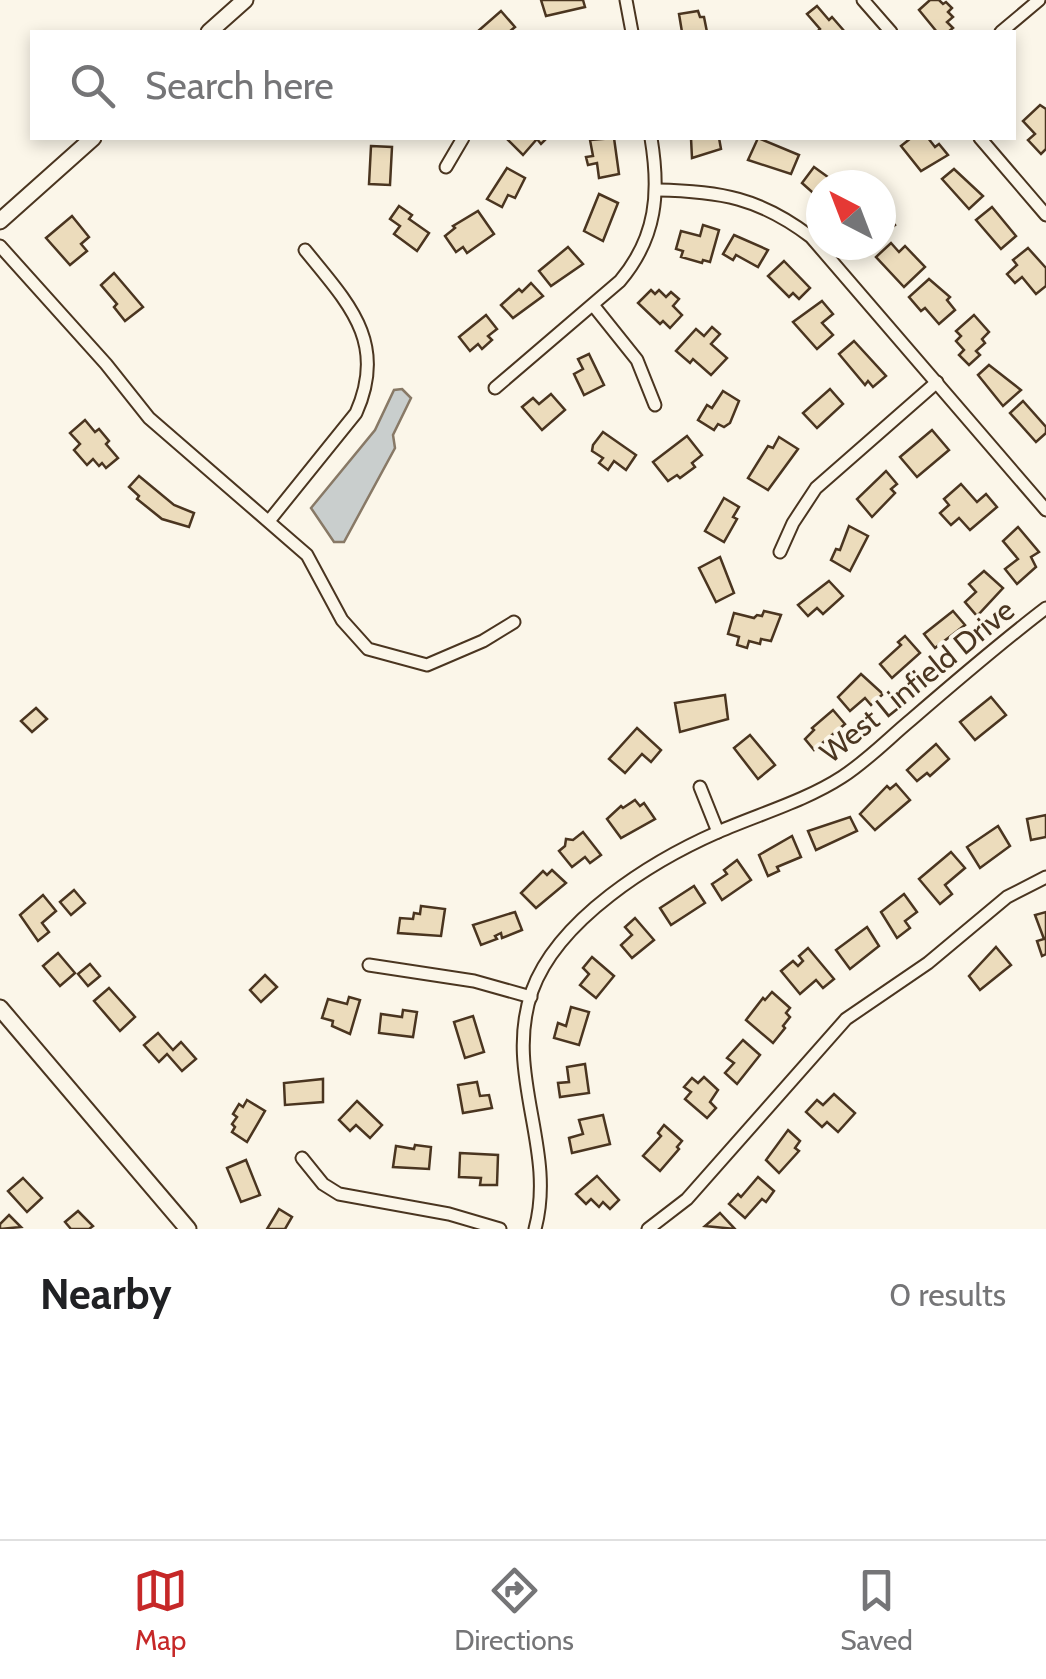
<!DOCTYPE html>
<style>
:root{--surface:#fff;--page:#f6f6f6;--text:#202124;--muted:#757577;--line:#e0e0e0;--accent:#c62828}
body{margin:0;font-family:Cabin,sans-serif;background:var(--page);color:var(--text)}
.compass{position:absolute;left:806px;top:170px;width:90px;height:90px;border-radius:50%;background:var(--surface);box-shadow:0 5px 15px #0003;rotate:318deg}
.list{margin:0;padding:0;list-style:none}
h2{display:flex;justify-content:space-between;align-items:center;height:130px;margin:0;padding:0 40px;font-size:42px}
h2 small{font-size:32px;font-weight:400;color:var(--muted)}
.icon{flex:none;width:55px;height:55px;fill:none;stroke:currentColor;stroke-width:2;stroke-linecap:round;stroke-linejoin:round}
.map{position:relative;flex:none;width:1046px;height:1229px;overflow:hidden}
.search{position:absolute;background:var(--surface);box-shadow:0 5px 15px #0003;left:30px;right:30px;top:30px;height:110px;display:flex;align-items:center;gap:25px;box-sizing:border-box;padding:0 35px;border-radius:0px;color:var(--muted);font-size:38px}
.sheet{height:310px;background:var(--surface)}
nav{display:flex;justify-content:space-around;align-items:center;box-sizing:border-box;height:140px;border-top:2px solid var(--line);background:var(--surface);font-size:28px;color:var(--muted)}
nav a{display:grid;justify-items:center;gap:5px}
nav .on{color:var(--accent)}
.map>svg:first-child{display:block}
.water{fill:#c9cecd;stroke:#887966;stroke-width:2.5}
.building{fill:#ecdcbc;stroke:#4a3520;stroke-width:2.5}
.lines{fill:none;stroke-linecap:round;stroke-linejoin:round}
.minor-casing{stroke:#4a3520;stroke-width:15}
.tertiary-casing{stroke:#4a3520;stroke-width:19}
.minor{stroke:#fbf6e9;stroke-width:11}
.tertiary{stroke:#fbf6e9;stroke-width:15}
.labels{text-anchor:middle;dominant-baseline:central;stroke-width:8;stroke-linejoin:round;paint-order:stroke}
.street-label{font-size:30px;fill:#4a3520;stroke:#fbf6e9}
</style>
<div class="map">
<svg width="1046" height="1229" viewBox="0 0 1046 1229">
<rect width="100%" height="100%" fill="#fbf6e9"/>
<polygon class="water" points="402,389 411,398 393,435 395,448 344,542 334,542 311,508 375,430 394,390"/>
<g class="building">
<polygon points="541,0 583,0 585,7 546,16"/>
<polygon points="930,0 939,0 943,4 946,2 952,8 948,12 953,17 947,22 953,28 948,32 937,32 919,10"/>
<polygon points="817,6 829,20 832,17 845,32 817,32 820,29 807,14"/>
<polygon points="501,11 515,27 509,32 477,32"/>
<polygon points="698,11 700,17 704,17 707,32 682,32 679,14"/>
<polygon points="1040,105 1046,109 1046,149 1041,154 1028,140 1035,134 1023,121"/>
<polygon points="506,138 547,138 541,144 537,139 523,155"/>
<polygon points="614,138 619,174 599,178 597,163 588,165 586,157 593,156 590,140"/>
<polygon points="691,138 719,138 721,149 692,158"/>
<polygon points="758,138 799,155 791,174 748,160"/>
<polygon points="911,138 928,138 935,147 939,144 948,155 921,171 901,146"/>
<polygon points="371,146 392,147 390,185 369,184"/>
<polygon points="814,167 839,185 821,185 821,200 802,183"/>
<polygon points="507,168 525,178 515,198 508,195 502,207 487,199"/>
<polygon points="954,169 983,196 969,209 942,179"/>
<polygon points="599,194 618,203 603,241 584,231"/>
<polygon points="881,200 894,215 890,219 895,225 881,236"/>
<polygon points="399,206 412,215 409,219 429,233 417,251 394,234 400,226 390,219"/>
<polygon points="992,207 1016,236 1001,249 976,220"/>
<polygon points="478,211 494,234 467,253 463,247 456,252 445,236 455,228 453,226"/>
<polygon points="72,216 89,237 81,244 87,251 70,265 46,238"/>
<polygon points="703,225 719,230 710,262 703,260 702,263 681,257 683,251 676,249 681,231 700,236"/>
<polygon points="734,235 768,250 758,267 736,255 733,260 723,254"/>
<polygon points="891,243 899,252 905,246 925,267 904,287 876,257"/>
<polygon points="568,247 583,264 551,286 539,271"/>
<polygon points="1028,248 1046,268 1046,286 1036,294 1022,277 1015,283 1007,274 1017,265 1013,260"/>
<polygon points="784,261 810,288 799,299 793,293 789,297 768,276"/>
<polygon points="114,273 143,307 125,321 114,307 117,304 101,285"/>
<polygon points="929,279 950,297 947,300 955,310 939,324 925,308 921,311 909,297"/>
<polygon points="531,283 543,296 513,318 501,305 519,289 522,292"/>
<polygon points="651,290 655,294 659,290 666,297 671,292 679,299 673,306 682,315 670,328 663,321 660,324 638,303"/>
<polygon points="822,301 833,314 822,323 833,335 817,349 793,322"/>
<polygon points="486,315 497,329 488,336 492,340 482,349 478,344 470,351 459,337"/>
<polygon points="974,315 989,332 982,339 985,343 976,351 980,355 969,365 959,355 964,350 956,341 961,336 956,331"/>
<polygon points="712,327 720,334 711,344 727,358 711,375 693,359 690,363 676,351 696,329 704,336"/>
<polygon points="854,341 886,376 873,387 868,381 865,385 839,354"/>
<polygon points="589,354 604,385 584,395 574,374 583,369 578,359"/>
<polygon points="989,365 1021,390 1003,406 978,375"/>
<polygon points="830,389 843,404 817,428 803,413"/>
<polygon points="723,391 739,401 730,423 724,427 718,424 714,430 698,420 707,405 712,408"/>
<polygon points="551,394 565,410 542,430 522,407 533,398 539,404"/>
<polygon points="1023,401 1046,427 1046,433 1036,442 1010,413"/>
<polygon points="85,420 95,432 99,429 109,441 106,444 118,458 106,468 102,463 99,466 93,459 87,465 74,450 80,444 70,433"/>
<polygon points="932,430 949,450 917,477 900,457"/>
<polygon points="603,432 636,455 626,470 614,461 608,470 599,463 603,458 592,451 593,445"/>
<polygon points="687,436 702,455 692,463 695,467 680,478 677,475 668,481 653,462"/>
<polygon points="779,437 798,449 768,490 748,478 768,446 773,448"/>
<polygon points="886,471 897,484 891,489 895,493 872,517 857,499"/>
<polygon points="139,476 174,505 194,513 189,527 162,519 137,499 139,496 129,487"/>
<polygon points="961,484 977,502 986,494 997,507 970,530 959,518 951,525 940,513 949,505 944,499"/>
<polygon points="724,498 739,507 733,517 737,519 724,542 705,531"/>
<polygon points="849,526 868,536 850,571 831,560 836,549 840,550"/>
<polygon points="1018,527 1039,552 1031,557 1036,567 1017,584 1005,569 1018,559 1003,541"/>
<polygon points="720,557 734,593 716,602 699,568"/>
<polygon points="984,571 1003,588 977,616 965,602 976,592 969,584"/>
<polygon points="829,581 843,596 823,614 817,608 808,616 798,605"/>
<polygon points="764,611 781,615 771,641 761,639 760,644 749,641 747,648 737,645 739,637 728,634 734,613 754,618 757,615 762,616"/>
<polygon points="953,611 965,625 935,648 924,634"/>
<polygon points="905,636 920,653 892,678 880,664 901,645 898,642"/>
<polygon points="861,674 883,694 871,705 865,698 850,711 838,697"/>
<polygon points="725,695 728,719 680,732 675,703"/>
<polygon points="991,697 1006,715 975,740 960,722"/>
<polygon points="36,708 47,719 32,732 21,721"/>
<polygon points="833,710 845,724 814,750 805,739 814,730 812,728"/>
<polygon points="637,728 661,750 651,762 642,754 625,773 609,759"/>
<polygon points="750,735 775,765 758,779 734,748"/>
<polygon points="936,744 949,759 930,776 927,773 917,781 907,770"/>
<polygon points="896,784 910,800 875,830 860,814 887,786 890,789"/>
<polygon points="635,800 640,806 644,803 655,819 621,838 607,819 621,806 623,808"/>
<polygon points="1046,815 1046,837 1031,840 1027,819"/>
<polygon points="850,817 857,831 816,850 808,831"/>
<polygon points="998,826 1010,846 980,868 967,847"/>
<polygon points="583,832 601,855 590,863 585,857 572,867 559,851 565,846 566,839 573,840"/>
<polygon points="792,836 801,857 777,867 779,871 768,876 759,855"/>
<polygon points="951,852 965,868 945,885 952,894 940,904 919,879"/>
<polygon points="737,860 751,880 722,900 712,884 727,874 724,870"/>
<polygon points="552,870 566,883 536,908 521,893 543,871 547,875"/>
<polygon points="694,886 705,903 671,925 660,908"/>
<polygon points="74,890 85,903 71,915 60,902"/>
<polygon points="904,894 917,912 905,921 910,928 897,938 881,912"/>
<polygon points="43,895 56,911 42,923 49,932 38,941 20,915"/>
<polygon points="421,906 445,909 441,936 398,933 400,918 413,919 414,913 420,914"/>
<polygon points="515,912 522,930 502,938 501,933 495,936 497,939 481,945 473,925"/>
<polygon points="1046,912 1046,954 1042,956 1037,941 1044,939 1035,915"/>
<polygon points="635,918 654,940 632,958 621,945 632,935 625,927"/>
<polygon points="867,927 879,946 850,969 836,950"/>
<polygon points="996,947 1011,965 980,990 969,976"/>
<polygon points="808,948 834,979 823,988 816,980 800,994 781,971 793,961 798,966 803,961 799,956"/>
<polygon points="58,953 75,973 60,986 43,966"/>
<polygon points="592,957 614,976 596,998 580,985 589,974 583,968"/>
<polygon points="90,964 100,976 88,986 78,974"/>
<polygon points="265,975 277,987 261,1002 250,990"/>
<polygon points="109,988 135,1017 120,1031 94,1001"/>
<polygon points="772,992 790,1008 786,1013 790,1017 783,1026 785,1028 773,1043 746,1020 763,998 765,1000"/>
<polygon points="349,997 360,1000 350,1034 332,1026 333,1021 322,1018 328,999 347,1004"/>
<polygon points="571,1007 589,1012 579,1045 554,1038 558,1023 566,1026"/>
<polygon points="403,1010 417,1012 413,1037 379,1033 381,1014 402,1017"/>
<polygon points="473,1016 484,1052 465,1058 454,1022"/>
<polygon points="158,1033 173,1050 181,1042 196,1059 182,1071 167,1054 159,1062 144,1045"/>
<polygon points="743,1040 760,1055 737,1084 725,1073 734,1063 727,1058"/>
<polygon points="585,1064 589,1093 560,1097 558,1083 569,1082 567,1067"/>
<polygon points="704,1077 718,1090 710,1102 716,1108 707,1118 685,1099 691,1092 684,1087 692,1078 698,1083"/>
<polygon points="323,1079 323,1102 285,1105 284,1083"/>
<polygon points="477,1082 480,1096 489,1095 492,1108 463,1113 458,1085"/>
<polygon points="834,1094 855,1113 838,1132 827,1122 822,1127 806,1112 817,1100 823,1105"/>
<polygon points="247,1100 265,1111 247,1142 232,1132 235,1127 232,1124 237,1117 233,1114 239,1104 243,1107"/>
<polygon points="357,1101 382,1125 370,1138 356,1125 350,1131 339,1120"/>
<polygon points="603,1115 610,1144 572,1153 569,1138 583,1134 579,1120"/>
<polygon points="664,1125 682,1141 677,1147 679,1149 660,1171 643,1156 661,1136 658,1133"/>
<polygon points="788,1130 800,1141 795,1148 799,1151 779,1173 766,1160"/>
<polygon points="415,1145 431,1147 429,1169 393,1167 396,1146 414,1149"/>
<polygon points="460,1153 498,1155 497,1185 480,1185 481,1178 459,1177"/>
<polygon points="246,1160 260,1195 241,1202 227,1168"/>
<polygon points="597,1176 619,1200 610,1209 603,1202 599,1207 591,1199 586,1204 576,1194"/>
<polygon points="758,1177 774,1191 766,1202 762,1199 745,1218 729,1204 738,1194 741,1197"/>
<polygon points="23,1178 42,1198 27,1212 8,1191"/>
<polygon points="279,1209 292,1217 285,1229 267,1229"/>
<polygon points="78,1211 93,1226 89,1229 71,1229 65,1222"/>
<polygon points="720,1213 735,1229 705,1226"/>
<polygon points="9,1215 21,1227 0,1229 0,1224"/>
</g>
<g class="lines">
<defs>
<g id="minor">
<polyline points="626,0 632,32"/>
<polyline points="863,0 891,32"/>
<polyline points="1001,32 1039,0"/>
<polyline points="980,138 1046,215"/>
<polyline points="446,167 463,138"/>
<path d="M657,190C720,191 760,198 811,237L1046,510"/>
<polyline points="0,246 106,364 149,418 307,555 342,620 368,649 427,665 483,641 514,622"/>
<polyline points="593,305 637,360 655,405"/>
<path d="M495,388L620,281C657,237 660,192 651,138"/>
<path d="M269,521L356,413C388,342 348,303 305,250"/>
<polyline points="780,552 793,523 816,488 937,382"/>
<polyline points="700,787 718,832"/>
<polyline points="369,965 474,981 531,997"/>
<polyline points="302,1158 323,1184 339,1194 449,1214 500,1229"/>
<path d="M535,1229C557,1148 503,1074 532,991C558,919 652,861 718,832C759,814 805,801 842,777C867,761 889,738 912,719C956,681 1000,643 1046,608"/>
<polyline points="648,1229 687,1199 846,1019 928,963 1007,897 1046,877"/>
</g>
<g id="tertiary">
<polyline points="209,32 245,0"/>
<polyline points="0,221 93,138"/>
<polyline points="0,1008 188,1229"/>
</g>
</defs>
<use href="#minor" class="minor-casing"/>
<use href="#tertiary" class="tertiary-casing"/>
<use href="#minor" class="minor"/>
<use href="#tertiary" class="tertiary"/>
</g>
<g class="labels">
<g class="street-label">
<text transform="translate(917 681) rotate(-39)">West Linfield Drive</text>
</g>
</g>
</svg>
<svg class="compass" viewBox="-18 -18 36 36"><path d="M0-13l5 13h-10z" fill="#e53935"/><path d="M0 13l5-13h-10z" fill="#757577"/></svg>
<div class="search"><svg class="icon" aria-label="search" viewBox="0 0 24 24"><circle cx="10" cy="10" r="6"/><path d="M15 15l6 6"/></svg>Search here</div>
</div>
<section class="sheet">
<h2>Nearby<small>0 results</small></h2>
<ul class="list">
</ul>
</section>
<nav>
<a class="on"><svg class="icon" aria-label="map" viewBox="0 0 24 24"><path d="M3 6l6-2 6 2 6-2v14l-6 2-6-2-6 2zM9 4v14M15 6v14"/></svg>Map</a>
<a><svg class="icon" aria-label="directions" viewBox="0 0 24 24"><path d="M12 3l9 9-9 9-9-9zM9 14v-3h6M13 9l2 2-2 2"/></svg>Directions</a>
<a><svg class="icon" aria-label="saved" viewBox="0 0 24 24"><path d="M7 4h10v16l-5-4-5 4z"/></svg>Saved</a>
</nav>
